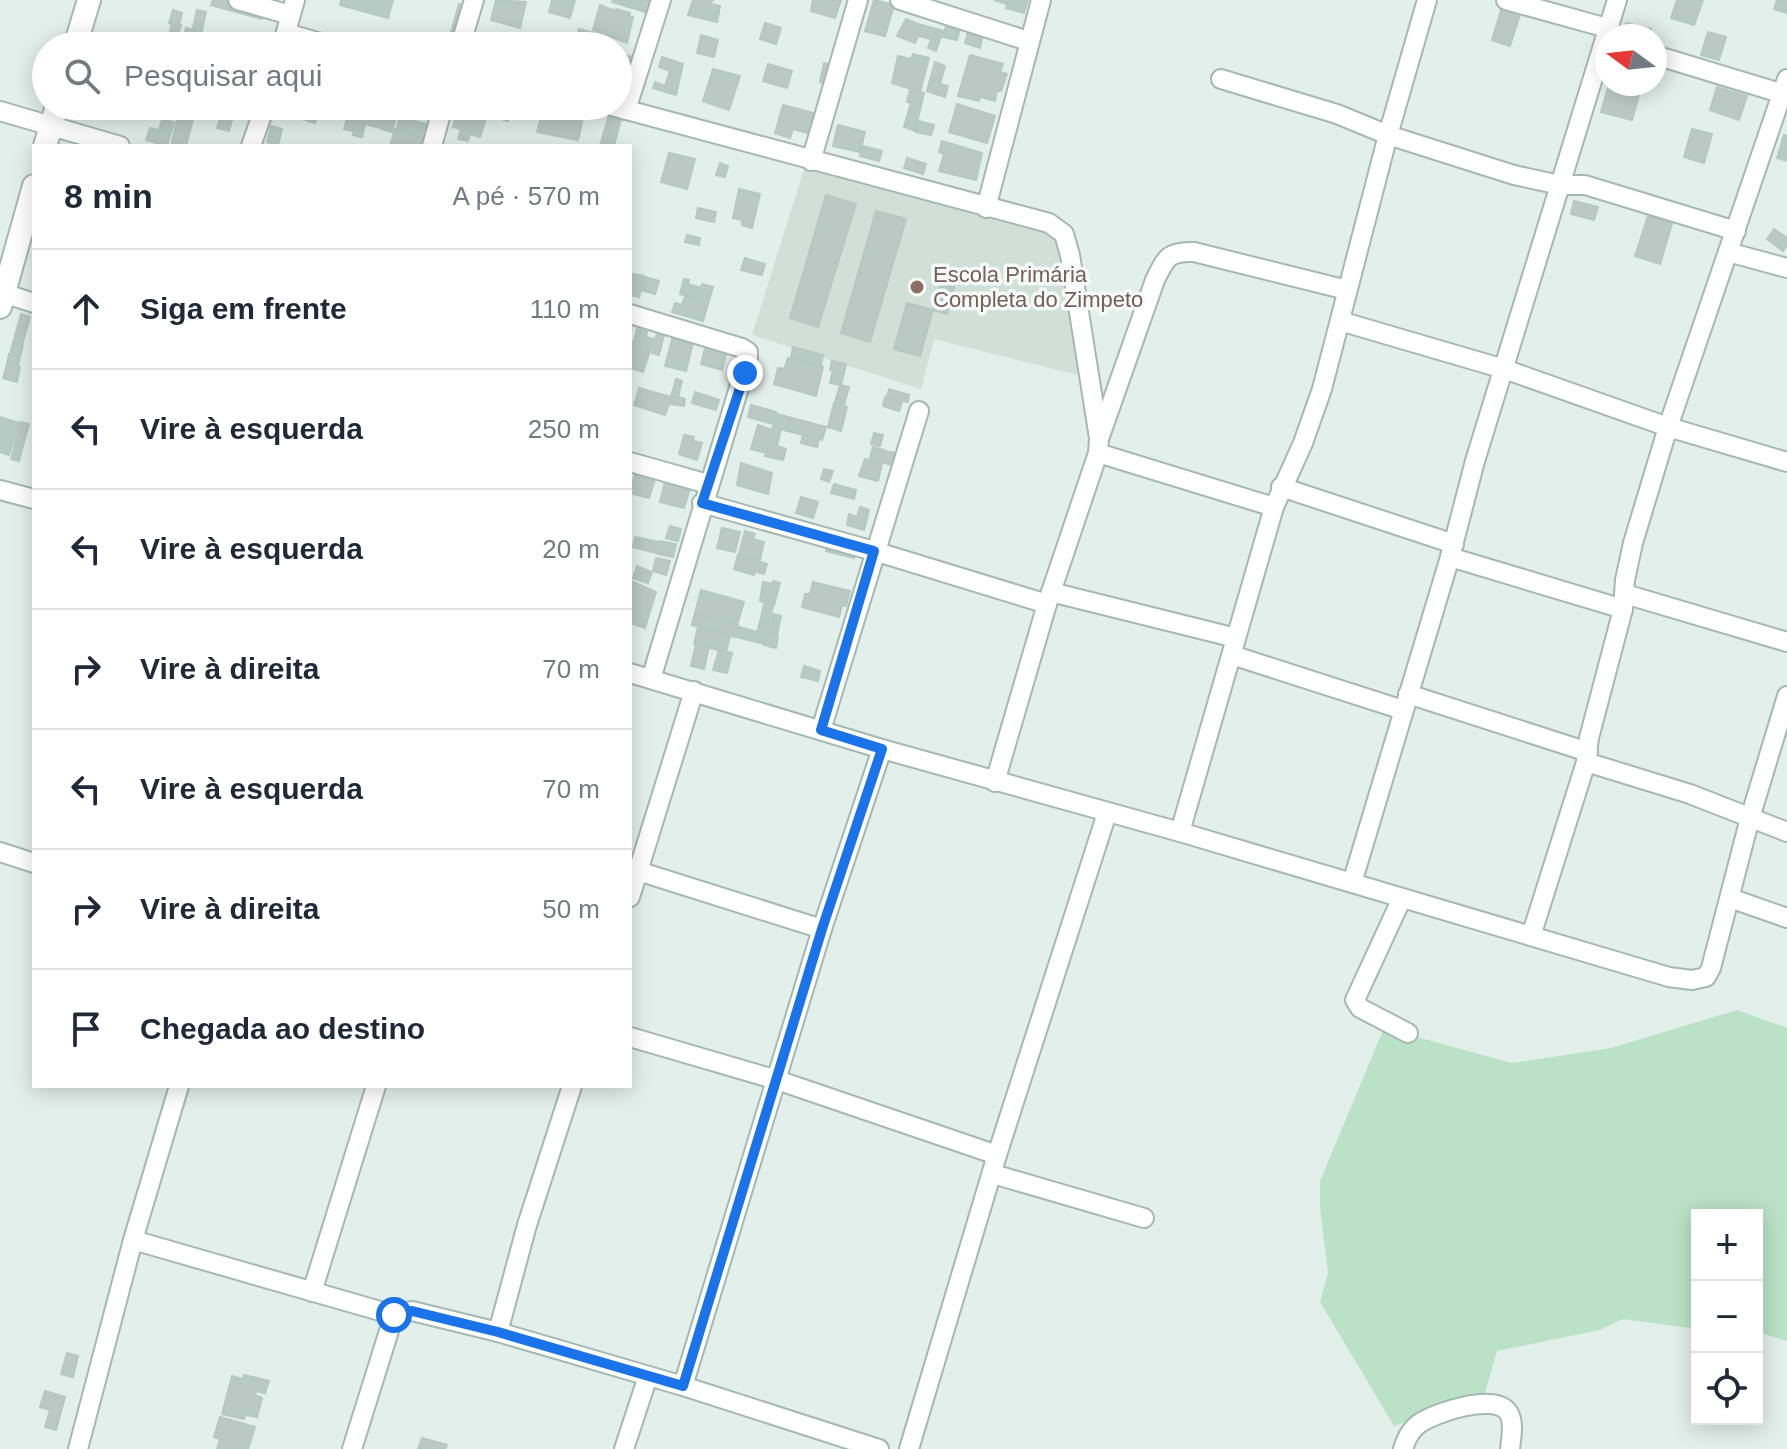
<!DOCTYPE html>
<html lang="pt">
<meta charset="utf-8">
<style>
:root{--surface:#fff;--page:#f2f2f3;--text:#1f2937;--muted:#747a83;--line:#e0e1e3}
body{margin:0;font-family:Arial,sans-serif;background:var(--page);color:var(--text)}
.controls{position:absolute;right:24px;bottom:24px;display:grid;overflow:hidden;border-radius:0px;box-shadow:0 4px 20px #0003}
.controls button{width:72px;height:72px;display:grid;place-items:center;padding:0;border:0;border-bottom:2px solid var(--line);background:var(--surface);color:var(--text);font:40px sans-serif}
.compass{position:absolute;left:1595px;top:24px;width:72px;height:72px;border-radius:50%;background:var(--surface);box-shadow:0 4px 20px #0003;rotate:285deg}
.stop{position:absolute;width:24px;height:24px;margin:-18px;border:6px solid #1a73e8;border-radius:50%;background:#fff}
.stop.end{background:#1a73e8;border-color:#fff;box-shadow:0 2px 8px #0008}
.list{margin:0;padding:0;list-style:none}
h2{display:flex;justify-content:space-between;align-items:center;height:104px;margin:0;padding:0 32px;font-size:34px}
h2 small{font-size:26px;font-weight:400;color:var(--muted)}
.list li{display:grid;grid-template-columns:52px 1fr auto;gap:24px;align-items:center;box-sizing:border-box;height:120px;padding:0 32px;border-top:2px solid var(--line)}
.list b{display:block;font-size:30px;white-space:nowrap}
.list em{font-size:26px;font-style:normal;color:var(--muted)}
.icon{flex:none;width:44px;height:44px;fill:none;stroke:currentColor;stroke-width:2;stroke-linecap:round;stroke-linejoin:round}
.map{position:relative;flex:none;width:1787px;height:1449px;overflow:hidden}
.search{position:absolute;background:var(--surface);box-shadow:0 4px 20px #0003;left:32px;top:32px;width:600px;height:88px;display:flex;align-items:center;gap:20px;box-sizing:border-box;padding:0 28px;border-radius:44px;color:var(--muted);font-size:30px}
.panel{position:absolute;background:var(--surface);box-shadow:0 4px 20px #0003;left:32px;top:144px;width:600px;height:944px;border-radius:0px}
.map>svg:first-child{display:block}
.built{fill:#d1dfd9}
.green{fill:#bae2c6}
.building{fill:#b8cac3;stroke:#b5c9c2;stroke-width:2}
.lines{fill:none;stroke-linecap:round;stroke-linejoin:round}
.minor-casing{stroke:#a5b8b2;stroke-width:22}
.tertiary-casing{stroke:#a5b8b2;stroke-width:26}
.minor{stroke:#fff;stroke-width:18}
.tertiary{stroke:#fff;stroke-width:22}
.route{stroke:#1a73e8;stroke-width:10}
.education-dot{fill:#8d6e63;stroke:#f5fbf8;stroke-width:3}
.labels{text-anchor:middle;dominant-baseline:central;stroke-width:7;stroke-linejoin:round;paint-order:stroke}
.education-label{font-size:22px;fill:#785e54;stroke:#f5fbf8;text-anchor:start}
</style>
<div class="map">
<svg width="1787" height="1449" viewBox="0 0 1787 1449">
<rect width="100%" height="100%" fill="#e3efea"/>
<polygon class="built" points="805,166 1061,238 1078,375 934,339 921,389 752,335"/>
<polygon class="green" points="1737,1010 1787,1028 1787,1341 1757,1332 1757,1215 1697,1215 1697,1329 1623,1319 1600,1330 1497,1351 1485,1393 1394,1426 1320,1302 1328,1273 1320,1207 1320,1181 1384,1028 1512,1063 1611,1048"/>
<g class="building">
<polygon points="213,0 235,0 265,8 262,19 211,5"/>
<polygon points="341,0 393,0 388,18 340,5"/>
<polygon points="496,0 526,2 520,28 491,20"/>
<polygon points="552,0 575,0 570,18 549,12"/>
<polygon points="613,0 652,0 655,15 612,2"/>
<polygon points="693,0 713,0 710,4 720,6 717,22 688,15"/>
<polygon points="813,0 841,0 835,18 811,11"/>
<polygon points="874,0 894,5 885,36 865,31"/>
<polygon points="994,0 1028,0 1024,13 1006,8 1007,4"/>
<polygon points="1504,0 1523,5 1510,46 1492,40"/>
<polygon points="1677,0 1703,0 1694,25 1671,18"/>
<polygon points="1777,0 1787,0 1787,13 1774,9"/>
<polygon points="459,4 469,7 458,46 447,46"/>
<polygon points="600,5 615,11 616,9 630,13 629,16 633,17 627,43 593,30"/>
<polygon points="173,10 182,13 179,25 169,23"/>
<polygon points="197,10 206,12 202,30 193,28"/>
<polygon points="948,18 962,21 957,40 943,37"/>
<polygon points="906,19 923,26 915,43 897,36"/>
<polygon points="172,23 181,25 177,38 169,35"/>
<polygon points="765,23 781,28 776,44 760,39"/>
<polygon points="1626,23 1651,29 1649,36 1623,36"/>
<polygon points="922,25 943,31 936,51 928,48 931,39 919,36"/>
<polygon points="970,25 984,29 980,48 965,43"/>
<polygon points="186,28 202,32 198,46 181,46"/>
<polygon points="579,29 598,34 595,44 576,39"/>
<polygon points="1708,32 1726,37 1719,60 1701,55"/>
<polygon points="701,35 718,40 714,57 697,53"/>
<polygon points="618,53 632,57 629,68 633,69 630,84 618,81"/>
<polygon points="913,54 929,58 920,92 892,83 898,56 911,59"/>
<polygon points="970,55 1003,64 1000,72 1007,74 1001,91 997,91 995,101 980,97 979,101 958,96"/>
<polygon points="662,57 683,64 676,95 653,88 655,82 665,86 670,71 659,67"/>
<polygon points="935,62 945,66 940,84 948,86 945,97 927,91"/>
<polygon points="824,63 835,66 830,85 820,82"/>
<polygon points="768,64 792,71 787,88 763,81"/>
<polygon points="713,69 740,76 729,110 703,101"/>
<polygon points="1609,84 1642,84 1632,120 1601,112"/>
<polygon points="1717,87 1747,96 1739,120 1710,110"/>
<polygon points="910,90 924,93 915,131 904,127 911,103 907,102"/>
<polygon points="957,104 995,116 987,143 949,132"/>
<polygon points="783,105 817,114 811,134 793,129 790,138 775,133"/>
<polygon points="181,106 200,106 198,114 180,110"/>
<polygon points="281,106 313,112 310,121 279,113"/>
<polygon points="311,106 320,106 315,123 307,121"/>
<polygon points="373,106 386,106 383,118 370,115"/>
<polygon points="434,106 432,146 390,146 395,129 425,137"/>
<polygon points="479,106 512,106 508,121 477,112"/>
<polygon points="544,106 571,106 585,109 578,140 537,132"/>
<polygon points="350,107 359,110 353,131 344,129"/>
<polygon points="223,109 234,113 229,131 217,128"/>
<polygon points="386,109 397,112 392,132 381,129"/>
<polygon points="179,111 194,116 186,146 171,146"/>
<polygon points="610,111 622,115 614,146 600,146"/>
<polygon points="360,112 384,118 381,128 357,122"/>
<polygon points="464,112 486,118 480,137 470,134 468,141 458,139 461,129 453,127 456,117 462,118"/>
<polygon points="400,117 426,124 422,135 397,128"/>
<polygon points="162,120 174,122 167,146 146,140 150,128 159,130"/>
<polygon points="918,121 934,125 931,135 916,132"/>
<polygon points="357,122 365,125 362,137 353,135"/>
<polygon points="838,125 865,132 860,152 833,146"/>
<polygon points="271,126 282,129 278,145 267,142"/>
<polygon points="1692,129 1712,134 1704,163 1684,157"/>
<polygon points="1784,135 1787,136 1787,161 1777,158"/>
<polygon points="942,141 982,153 976,180 939,171 944,154 939,152"/>
<polygon points="862,146 882,151 879,161 860,156"/>
<polygon points="669,153 695,159 687,189 661,182"/>
<polygon points="907,158 926,164 923,174 904,168"/>
<polygon points="720,163 728,166 725,177 716,175"/>
<polygon points="739,189 760,194 752,228 742,225 742,220 733,218"/>
<polygon points="826,195 856,204 818,327 790,318"/>
<polygon points="1574,201 1598,207 1594,220 1571,214"/>
<polygon points="698,208 716,212 714,222 696,218"/>
<polygon points="876,211 906,219 870,342 841,333"/>
<polygon points="1648,216 1672,224 1660,264 1635,256"/>
<polygon points="1774,229 1787,238 1787,245 1783,251 1767,239"/>
<polygon points="687,235 700,238 699,245 685,242"/>
<polygon points="745,258 765,264 762,275 741,270"/>
<polygon points="633,274 644,276 639,297 630,295"/>
<polygon points="943,274 957,278 947,314 933,310"/>
<polygon points="645,277 659,281 655,294 641,290"/>
<polygon points="684,279 689,280 688,284 701,288 698,298 680,294"/>
<polygon points="702,284 713,287 703,321 672,312 675,303 682,305 685,296 698,300"/>
<polygon points="907,303 933,310 920,356 894,349"/>
<polygon points="21,314 30,317 25,335 16,332"/>
<polygon points="659,325 695,335 686,371 665,366 673,336 664,335 659,355 652,353"/>
<polygon points="637,329 647,332 646,337 654,339 643,372 630,368 630,341 634,342"/>
<polygon points="16,332 25,335 22,345 13,343"/>
<polygon points="707,341 728,347 722,370 701,364"/>
<polygon points="13,343 23,346 20,357 10,354"/>
<polygon points="793,347 823,355 821,366 791,357"/>
<polygon points="9,354 20,357 18,366 7,364"/>
<polygon points="788,358 823,367 816,396 774,384 778,368 784,369"/>
<polygon points="832,361 846,364 844,373 830,370"/>
<polygon points="7,364 20,367 17,382 3,378"/>
<polygon points="833,370 844,373 841,385 830,383"/>
<polygon points="676,379 682,381 678,397 685,399 684,406 669,404"/>
<polygon points="840,385 849,387 844,405 835,402"/>
<polygon points="639,388 671,397 665,415 634,405"/>
<polygon points="889,389 909,395 908,402 887,397"/>
<polygon points="695,392 719,400 716,410 692,403"/>
<polygon points="885,397 902,402 899,411 883,406"/>
<polygon points="834,403 847,407 841,431 828,427"/>
<polygon points="751,405 776,412 773,424 748,417"/>
<polygon points="777,414 826,427 822,440 773,427"/>
<polygon points="0,417 19,423 9,455 0,452"/>
<polygon points="21,422 29,424 19,461 11,459"/>
<polygon points="758,425 772,430 766,453 751,449"/>
<polygon points="773,427 781,429 777,446 786,449 783,460 765,456"/>
<polygon points="874,433 883,435 880,446 871,444"/>
<polygon points="684,435 694,437 693,441 702,443 697,460 679,454"/>
<polygon points="803,435 819,439 817,447 801,443"/>
<polygon points="873,447 884,450 880,463 869,461"/>
<polygon points="884,451 895,453 892,465 881,462"/>
<polygon points="865,459 882,463 878,481 859,476"/>
<polygon points="741,463 772,473 768,494 737,485"/>
<polygon points="824,469 833,471 829,482 821,479"/>
<polygon points="635,474 655,479 649,498 630,493"/>
<polygon points="666,478 691,485 684,508 660,502"/>
<polygon points="834,484 856,490 854,499 831,493"/>
<polygon points="801,497 818,502 813,518 796,513"/>
<polygon points="860,507 869,510 864,530 847,525 849,514 857,517"/>
<polygon points="670,526 681,529 678,541 666,538"/>
<polygon points="722,528 740,532 735,552 717,548"/>
<polygon points="745,531 755,534 753,539 764,542 760,560 739,554"/>
<polygon points="635,537 659,542 656,553 633,547"/>
<polygon points="660,541 676,544 673,557 658,554"/>
<polygon points="828,542 857,549 854,558 826,551"/>
<polygon points="738,555 757,561 754,575 734,569"/>
<polygon points="656,558 670,561 666,575 653,571"/>
<polygon points="758,561 767,564 764,574 754,571"/>
<polygon points="637,566 652,572 648,583 633,578"/>
<polygon points="631,581 656,592 645,628 630,623"/>
<polygon points="773,581 780,583 774,605 760,601 763,582 772,584"/>
<polygon points="813,582 850,591 846,606 842,605 839,617 802,607 805,594 810,594"/>
<polygon points="701,590 744,602 737,625 695,613"/>
<polygon points="764,604 773,606 768,624 760,622"/>
<polygon points="695,613 738,625 735,637 692,625"/>
<polygon points="773,614 781,616 777,635 768,633"/>
<polygon points="760,622 768,624 764,644 737,637 739,627 757,632"/>
<polygon points="698,627 730,636 726,652 694,644"/>
<polygon points="767,634 778,637 776,648 764,645"/>
<polygon points="696,644 709,647 704,669 691,666"/>
<polygon points="719,650 732,653 727,673 713,670"/>
<polygon points="804,666 820,671 818,681 801,677"/>
<polygon points="67,1353 78,1356 73,1377 61,1374"/>
<polygon points="244,1375 269,1381 265,1393 256,1391 255,1395 262,1398 257,1417 245,1415 244,1419 222,1414 232,1376 243,1379"/>
<polygon points="45,1391 65,1397 56,1430 45,1427 50,1410 40,1407"/>
<polygon points="220,1417 255,1427 248,1449 217,1449 220,1439 214,1437"/>
<polygon points="422,1438 447,1445 445,1449 418,1449"/>
</g>
<g class="lines">
<defs>
<g id="minor">
<polyline points="238,0 290,15"/>
<polyline points="900,0 1028,41"/>
<polyline points="1506,0 1607,28"/>
<polyline points="286,33 331,46"/>
<polyline points="282,46 295,0"/>
<polyline points="460,46 474,0"/>
<polyline points="1655,55 1780,93"/>
<polyline points="1221,79 1337,114 1388,135 1514,175 1560,185 1585,185 1736,231"/>
<polyline points="612,106 1049,223 1064,234 1070,255 1099,438 1098,453 1047,604 995,782"/>
<polyline points="626,110 661,0"/>
<polyline points="0,111 120,146"/>
<polyline points="251,146 265,106"/>
<polyline points="432,146 443,106"/>
<polyline points="811,161 858,0"/>
<polyline points="986,208 1041,0"/>
<polyline points="1728,252 1787,268"/>
<polyline points="0,292 34,303"/>
<polyline points="630,314 742,348 748,352 748,358 651,679"/>
<polyline points="1340,321 1504,369 1668,427 1787,462"/>
<path d="M1100,436L1155,280C1166,258 1168,251 1194,252L1347,290"/>
<polyline points="1098,453 1274,507"/>
<polyline points="630,462 708,484"/>
<polyline points="1281,487 1454,544"/>
<polyline points="0,490 34,499"/>
<polyline points="702,503 874,551 1047,604"/>
<polyline points="1450,557 1623,609"/>
<polyline points="1051,592 1236,638"/>
<polyline points="1625,594 1787,642"/>
<polyline points="1232,655 1403,710"/>
<polyline points="630,673 882,749 1180,832 1669,977 1692,980 1706,977 1711,968 1750,818 1787,696"/>
<polyline points="1408,694 1588,752"/>
<polyline points="821,730 919,411"/>
<polyline points="1586,762 1690,794 1787,832"/>
<polyline points="1180,832 1274,507 1303,443 1322,389 1388,135 1427,0"/>
<polyline points="0,852 34,863"/>
<polyline points="638,871 822,929"/>
<polyline points="1352,883 1450,557 1475,461 1617,0"/>
<polyline points="630,897 694,691"/>
<polyline points="1402,898 1355,1000 1360,1008 1408,1033"/>
<polyline points="1730,898 1787,918"/>
<polyline points="1531,936 1586,762 1589,738 1623,609 1625,580 1633,543 1668,427 1787,79"/>
<polyline points="630,1037 777,1080 997,1155"/>
<polyline points="993,1174 1144,1218"/>
<polyline points="133,1240 394,1315 412,1311 498,1332 683,1386 879,1449"/>
<polyline points="312,1292 376,1086"/>
<polyline points="498,1332 527,1225 572,1086"/>
<polyline points="683,1386 822,929 882,749"/>
<polyline points="78,1449 133,1240 179,1086"/>
<polyline points="352,1449 394,1315"/>
<polyline points="624,1449 648,1376"/>
<polyline points="909,1449 997,1155 1107,813"/>
<path d="M1403,1449C1406,1439 1411,1429 1420,1423C1437,1412 1494,1393 1508,1412C1515,1422 1511,1438 1510,1449"/>
</g>
<g id="tertiary">
<polyline points="75,46 89,0"/>
<polyline points="45,146 57,106"/>
<polyline points="0,307 34,186"/>
</g>
</defs>
<use href="#minor" class="minor-casing"/>
<use href="#tertiary" class="tertiary-casing"/>
<use href="#minor" class="minor"/>
<use href="#tertiary" class="tertiary"/>
</g>
<g class="lines">
<polyline class="route" points="394,1315 412,1311 498,1332 683,1386 822,929 882,749 821,730 874,551 702,503 745,373"/>
</g>
<circle class="education-dot" cx="917" cy="287" r="8"/>
<g class="labels">
<g class="education-label">
<text x="933" y="274">Escola Primária<tspan x="933" dy="25">Completa do Zimpeto</tspan></text>
</g>
</g>
</svg>
<div class="controls">
<button>+</button>
<button>−</button>
<button><svg class="icon" aria-label="locate" viewBox="0 0 24 24"><circle cx="12" cy="12" r="6"/><path d="M12 2v4M12 18v4M2 12h4M18 12h4"/></svg></button>
</div>
<svg class="compass" viewBox="-18 -18 36 36"><path d="M0-13l5 13h-10z" fill="#e53935"/><path d="M0 13l5-13h-10z" fill="#747a83"/></svg>
<div class="stop" style="left:394px;top:1315px"></div>
<div class="stop end" style="left:745px;top:373px"></div>
<div class="search"><svg class="icon" aria-label="search" viewBox="0 0 24 24"><circle cx="10" cy="10" r="6"/><path d="M15 15l6 6"/></svg>Pesquisar aqui</div>
<section class="panel">
<h2>8 min<small>A pé · 570 m</small></h2>
<ul class="list">
<li><svg class="icon" aria-label="ahead" viewBox="0 0 24 24"><path d="M12 20V5M6 11l6-6 6 6"/></svg><div><b>Siga em frente</b></div><em>110 m</em></li>
<li><svg class="icon" aria-label="left" viewBox="0 0 24 24"><path d="M17 20v-9H6M10 6l-5 5 5 5"/></svg><div><b>Vire à esquerda</b></div><em>250 m</em></li>
<li><svg class="icon" aria-label="left" viewBox="0 0 24 24"><path d="M17 20v-9H6M10 6l-5 5 5 5"/></svg><div><b>Vire à esquerda</b></div><em>20 m</em></li>
<li><svg class="icon" aria-label="right" viewBox="0 0 24 24"><path d="M7 20v-9h11M14 6l5 5-5 5"/></svg><div><b>Vire à direita</b></div><em>70 m</em></li>
<li><svg class="icon" aria-label="left" viewBox="0 0 24 24"><path d="M17 20v-9H6M10 6l-5 5 5 5"/></svg><div><b>Vire à esquerda</b></div><em>70 m</em></li>
<li><svg class="icon" aria-label="right" viewBox="0 0 24 24"><path d="M7 20v-9h11M14 6l5 5-5 5"/></svg><div><b>Vire à direita</b></div><em>50 m</em></li>
<li><svg class="icon" aria-label="arrive" viewBox="0 0 24 24"><path d="M6 21V4h12l-3 4 3 4H6"/></svg><div><b>Chegada ao destino</b></div></li>
</ul>
</section>
</div>
